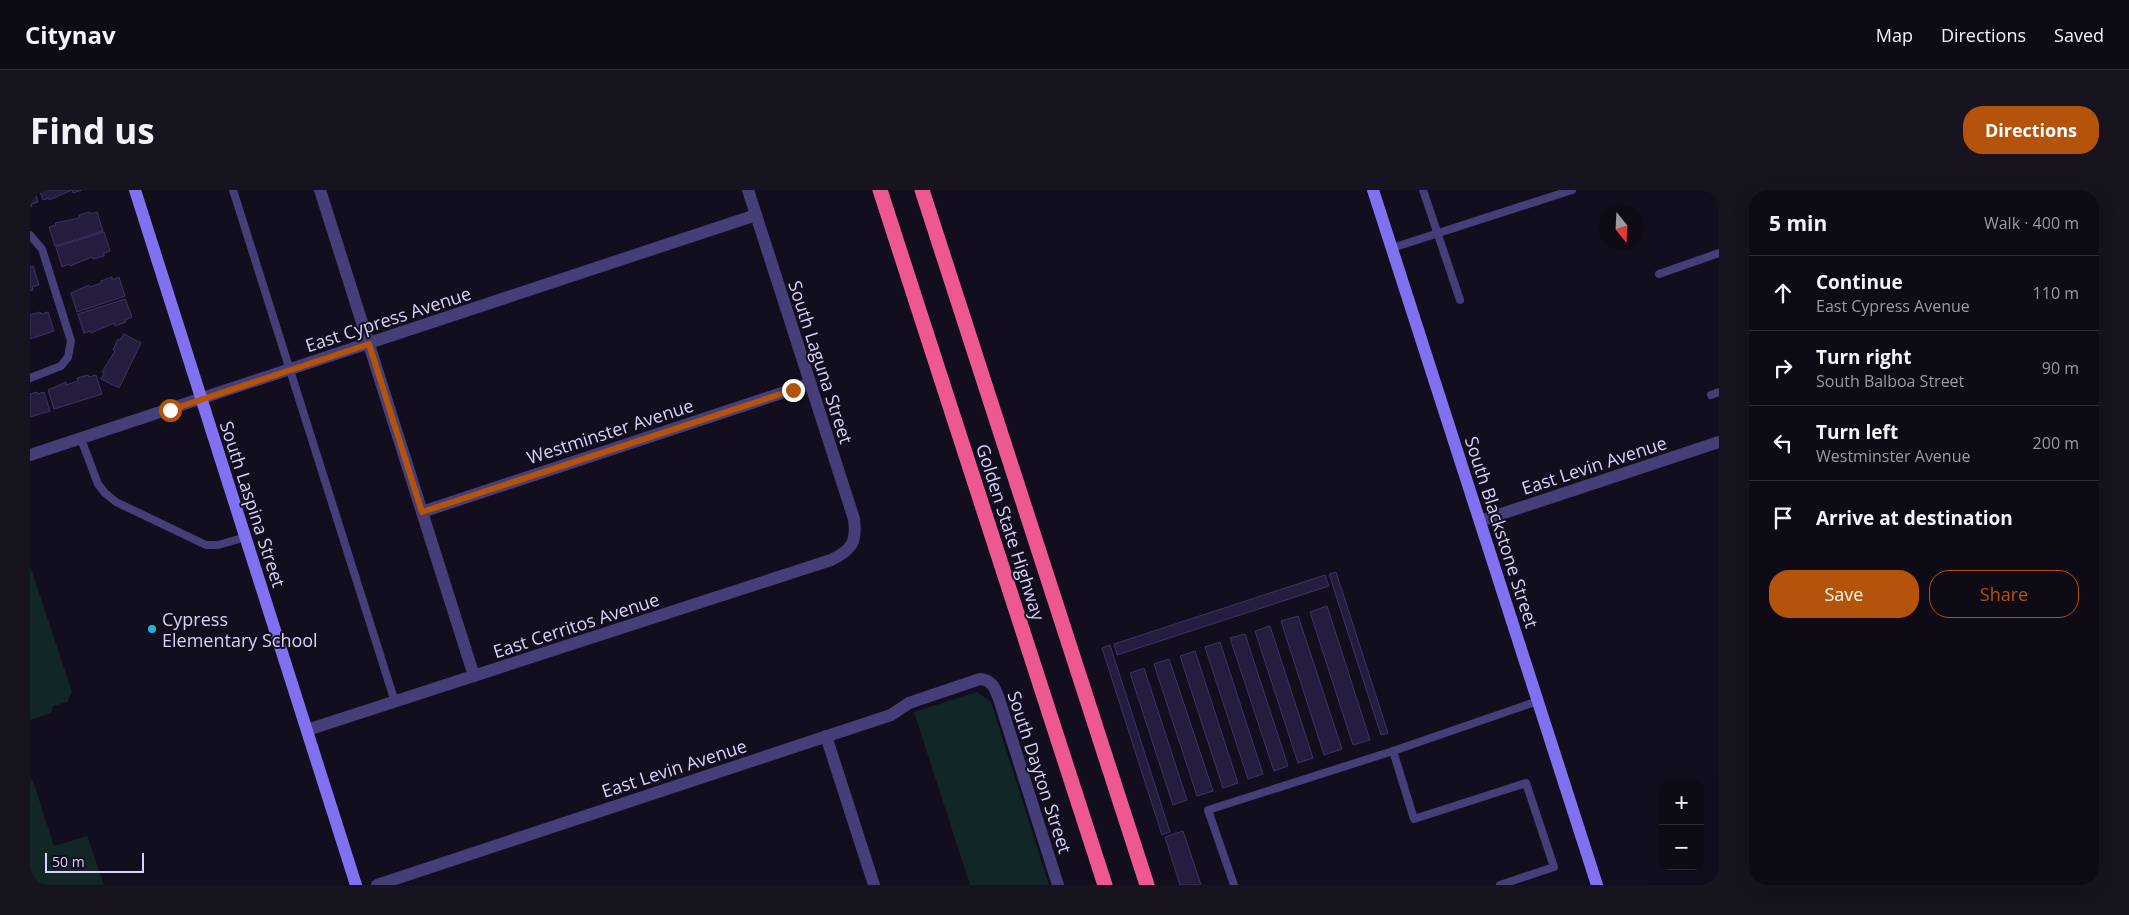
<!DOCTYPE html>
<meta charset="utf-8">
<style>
:root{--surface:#0e0a16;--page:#17131f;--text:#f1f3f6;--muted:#9b9aa1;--line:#2e2b35;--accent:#b45309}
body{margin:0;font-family:"Open Sans",sans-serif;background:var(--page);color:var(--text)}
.controls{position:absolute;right:15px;bottom:15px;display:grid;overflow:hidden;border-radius:10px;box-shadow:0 5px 20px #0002}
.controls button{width:45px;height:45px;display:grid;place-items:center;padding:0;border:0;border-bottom:1px solid var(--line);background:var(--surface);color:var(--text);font:25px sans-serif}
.compass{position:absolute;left:1569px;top:15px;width:45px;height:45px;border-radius:50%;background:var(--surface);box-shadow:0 5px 20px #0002;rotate:162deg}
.scale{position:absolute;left:15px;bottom:12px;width:99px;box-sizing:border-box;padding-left:5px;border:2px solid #dad1fa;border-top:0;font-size:14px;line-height:18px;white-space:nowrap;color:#dad1fa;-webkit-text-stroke:4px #130e1e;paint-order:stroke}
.stop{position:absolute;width:15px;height:15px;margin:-11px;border:4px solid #b45309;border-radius:50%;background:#fff}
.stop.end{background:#b45309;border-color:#fff;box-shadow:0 1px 5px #0008}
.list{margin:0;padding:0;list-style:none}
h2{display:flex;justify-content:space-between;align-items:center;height:65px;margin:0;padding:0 20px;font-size:21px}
h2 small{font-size:16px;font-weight:400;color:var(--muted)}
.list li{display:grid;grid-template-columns:32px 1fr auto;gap:15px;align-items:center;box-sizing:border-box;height:75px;padding:0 20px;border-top:1px solid var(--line)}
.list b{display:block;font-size:19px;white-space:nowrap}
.list p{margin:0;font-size:16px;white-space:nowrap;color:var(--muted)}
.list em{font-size:16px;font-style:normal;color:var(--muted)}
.actions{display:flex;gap:10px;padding:15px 20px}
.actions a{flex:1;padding:11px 0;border:1px solid var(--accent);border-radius:20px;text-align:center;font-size:18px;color:var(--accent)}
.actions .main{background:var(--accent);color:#fff}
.icon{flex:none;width:28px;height:28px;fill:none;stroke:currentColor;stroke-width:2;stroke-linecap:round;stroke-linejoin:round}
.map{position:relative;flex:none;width:1689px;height:695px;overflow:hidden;border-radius:20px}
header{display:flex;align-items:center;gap:30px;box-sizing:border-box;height:70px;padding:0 25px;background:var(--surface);border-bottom:1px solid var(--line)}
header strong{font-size:24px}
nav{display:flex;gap:28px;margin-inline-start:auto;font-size:18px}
.intro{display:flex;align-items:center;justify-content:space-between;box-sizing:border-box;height:120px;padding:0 30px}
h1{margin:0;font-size:35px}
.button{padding:12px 22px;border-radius:20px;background:var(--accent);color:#fff;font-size:18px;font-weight:700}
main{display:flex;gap:30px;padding:0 30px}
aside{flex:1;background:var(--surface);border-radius:20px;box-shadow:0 5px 20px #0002}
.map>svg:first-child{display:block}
.green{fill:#122628}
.building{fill:#261c3d;stroke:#413167}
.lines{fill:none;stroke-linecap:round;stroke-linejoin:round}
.lane{stroke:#463e79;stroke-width:8}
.street{stroke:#463e79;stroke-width:12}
.secondary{stroke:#8171f1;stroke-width:12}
.highway{stroke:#ee5891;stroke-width:15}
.route{stroke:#b45309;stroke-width:6}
.poi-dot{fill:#16b8e0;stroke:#130e1e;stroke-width:2}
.labels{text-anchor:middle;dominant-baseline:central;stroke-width:4;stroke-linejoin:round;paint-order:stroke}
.street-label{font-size:18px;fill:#dad1fa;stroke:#130e1e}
.poi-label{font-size:18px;fill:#dad1fa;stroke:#130e1e;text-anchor:start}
</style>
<header>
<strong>Citynav</strong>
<nav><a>Map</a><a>Directions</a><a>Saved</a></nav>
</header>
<div class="intro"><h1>Find us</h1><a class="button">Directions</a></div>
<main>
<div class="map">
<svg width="1689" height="695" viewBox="0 0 1689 695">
<rect width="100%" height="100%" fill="#130e1e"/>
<g class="green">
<polygon points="0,376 42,502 37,512 23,516 21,523 0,530"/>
<polygon points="947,502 961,512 1019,695 940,695 884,522"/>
<polygon points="0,589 3,591 24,656 57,646 74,695 0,695"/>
</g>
<g class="building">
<polygon points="0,0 4,0 8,12 1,14 2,16 0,17"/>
<polygon points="9,0 52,0 43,3 42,0 19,10 19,8 13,10"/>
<polygon points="60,22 60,24 67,22 73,41 25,56 19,37 26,35 25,33 49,28 49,25"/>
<polygon points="74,42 80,61 74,63 74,66 63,69 62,67 40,76 39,74 32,77 26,57"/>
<polygon points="3,76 9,95 2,97 3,100 0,101 0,77"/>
<polygon points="82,87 82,90 89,87 95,106 47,122 41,103 59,95 60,97 71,93 71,91"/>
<polygon points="95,109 102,127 95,130 96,132 85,136 84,133 61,143 60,141 54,143 48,124"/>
<polygon points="10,122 11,124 18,122 24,141 0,149 0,125"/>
<polygon points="94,144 111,153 89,198 71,189 74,183 72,182 85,161 83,160 88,149 90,150"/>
<polygon points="58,185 59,187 66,185 72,204 24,219 18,200 36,192 36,195 48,191 47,188"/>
<polygon points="7,202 8,204 14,202 20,221 0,227 0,204"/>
<polygon points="1306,382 1358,543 1351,545 1299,384"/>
<polygon points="1295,385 1299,396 1087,465 1084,454"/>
<polygon points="1297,416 1340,550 1323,555 1280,422"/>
<polygon points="1268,426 1312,559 1294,565 1251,431"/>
<polygon points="1240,436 1283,568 1268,573 1225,441"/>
<polygon points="1215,444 1258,576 1244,581 1200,448"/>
<polygon points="1190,452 1233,584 1218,589 1175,457"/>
<polygon points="1080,455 1140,642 1132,645 1072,458"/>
<polygon points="1165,461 1208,593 1193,598 1150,466"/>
<polygon points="1139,469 1183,601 1167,606 1124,474"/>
<polygon points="1114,478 1157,610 1143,615 1100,483"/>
<polygon points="1153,641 1171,695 1150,695 1135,647"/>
</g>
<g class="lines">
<g class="lane">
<polyline points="203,0 365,512"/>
<polyline points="1393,0 1430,110"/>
<polyline points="0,45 12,59 41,151 38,167 31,176 0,188"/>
<polyline points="1362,58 1542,0"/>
<polyline points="1629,84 1689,63"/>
<polyline points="1681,205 1689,202"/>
<polyline points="51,249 68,294 75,303 86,312 176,355 188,355 216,347"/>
<polyline points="1363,561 1384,629 1496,593 1524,677 1470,695"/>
<polyline points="1204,695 1178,620 1363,561 1508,511"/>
</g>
<g class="street">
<polyline points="290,0 444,486"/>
<polyline points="0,265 726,25"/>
<polyline points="392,322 779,194"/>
<polyline points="1450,331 1689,252"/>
<path d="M277,540L801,370C822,360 827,352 824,329L718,0"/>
<polyline points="796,546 844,695"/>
<path d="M347,695L861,525L879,513L950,489C962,490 965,498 969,509L1028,695"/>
</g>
<g class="secondary">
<polyline points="105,0 326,695"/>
<polyline points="1343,0 1567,695"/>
</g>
<g class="highway">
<polyline points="850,0 1075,695"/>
<polyline points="892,0 1117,695"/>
</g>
</g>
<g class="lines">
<polyline class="route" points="140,220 339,154 392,322 763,200"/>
</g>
<circle class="poi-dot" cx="122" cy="439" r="5"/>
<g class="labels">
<g class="street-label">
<text transform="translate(358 129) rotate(-18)">East Cypress Avenue</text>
<text transform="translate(791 172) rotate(72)">South Laguna Street</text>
<text transform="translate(580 241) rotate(-18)">Westminster Avenue</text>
<text transform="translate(1564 275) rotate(-18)">East Levin Avenue</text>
<text transform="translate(223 314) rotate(72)">South Laspina Street</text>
<text transform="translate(981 342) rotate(72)">Golden State Highway</text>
<text transform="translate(1472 342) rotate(72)">South Blackstone Street</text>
<text transform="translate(546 435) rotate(-18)">East Cerritos Avenue</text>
<text transform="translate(644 578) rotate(-18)">East Levin Avenue</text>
<text transform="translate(1010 582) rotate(72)">South Dayton Street</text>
</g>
<g class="poi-label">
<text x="132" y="429">Cypress<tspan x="132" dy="21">Elementary School</tspan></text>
</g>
</g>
</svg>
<div class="controls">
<button>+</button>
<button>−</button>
</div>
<svg class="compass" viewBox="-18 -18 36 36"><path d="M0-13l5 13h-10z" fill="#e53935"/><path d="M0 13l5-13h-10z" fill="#9b9aa1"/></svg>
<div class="scale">50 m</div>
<div class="stop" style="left:140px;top:220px"></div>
<div class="stop end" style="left:763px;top:200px"></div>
</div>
<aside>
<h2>5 min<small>Walk · 400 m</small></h2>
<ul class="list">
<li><svg class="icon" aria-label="ahead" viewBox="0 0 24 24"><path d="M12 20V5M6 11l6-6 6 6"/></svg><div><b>Continue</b><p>East Cypress Avenue</p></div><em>110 m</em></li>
<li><svg class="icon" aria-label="right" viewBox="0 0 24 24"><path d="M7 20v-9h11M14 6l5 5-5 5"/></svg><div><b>Turn right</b><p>South Balboa Street</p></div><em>90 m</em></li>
<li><svg class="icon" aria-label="left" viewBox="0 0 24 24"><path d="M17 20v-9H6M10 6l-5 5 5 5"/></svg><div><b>Turn left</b><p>Westminster Avenue</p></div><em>200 m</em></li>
<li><svg class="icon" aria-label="arrive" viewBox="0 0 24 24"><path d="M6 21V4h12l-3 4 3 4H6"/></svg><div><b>Arrive at destination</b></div></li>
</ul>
<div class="actions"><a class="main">Save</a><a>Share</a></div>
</aside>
</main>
